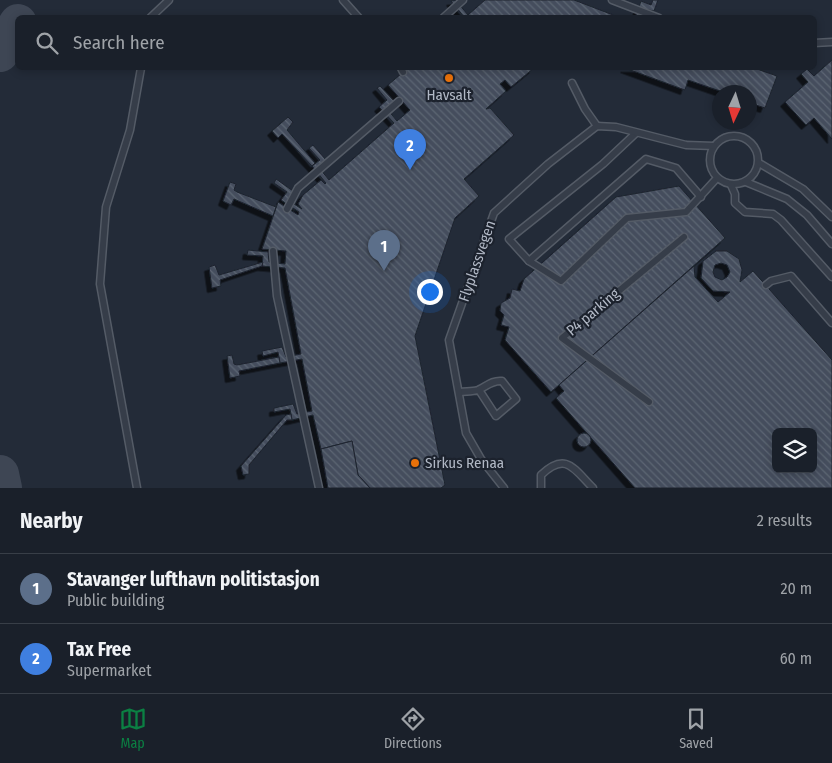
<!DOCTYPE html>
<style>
:root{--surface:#1a202a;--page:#232832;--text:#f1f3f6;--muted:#9fa3a8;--line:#383e47;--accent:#0b8043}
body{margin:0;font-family:"Fira Sans Condensed",sans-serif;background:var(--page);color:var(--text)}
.controls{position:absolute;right:15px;bottom:15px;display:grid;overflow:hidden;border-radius:8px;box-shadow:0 2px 8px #0003}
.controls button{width:45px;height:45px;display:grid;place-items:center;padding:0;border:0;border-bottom:1px solid var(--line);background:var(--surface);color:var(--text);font:25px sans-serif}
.compass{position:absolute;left:712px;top:85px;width:45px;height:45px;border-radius:50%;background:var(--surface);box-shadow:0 2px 8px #0003;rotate:184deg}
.you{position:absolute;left:429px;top:291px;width:18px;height:18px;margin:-12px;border:4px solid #fff;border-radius:50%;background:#1a73e8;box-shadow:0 0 0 8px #1a73e833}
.badge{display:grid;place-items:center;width:32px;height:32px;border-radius:50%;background:var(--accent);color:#fff;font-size:16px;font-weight:700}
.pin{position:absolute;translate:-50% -41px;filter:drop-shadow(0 1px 2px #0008)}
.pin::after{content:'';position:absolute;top:26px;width:18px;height:15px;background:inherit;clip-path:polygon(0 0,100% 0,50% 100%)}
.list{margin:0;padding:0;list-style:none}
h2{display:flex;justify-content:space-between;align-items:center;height:65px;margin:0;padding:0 20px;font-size:21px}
h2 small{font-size:16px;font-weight:400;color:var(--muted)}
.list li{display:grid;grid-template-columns:32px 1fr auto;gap:15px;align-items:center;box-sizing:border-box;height:70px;padding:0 20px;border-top:1px solid var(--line)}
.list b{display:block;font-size:19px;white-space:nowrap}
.list p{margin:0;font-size:16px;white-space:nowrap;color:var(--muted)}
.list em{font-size:16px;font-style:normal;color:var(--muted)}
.icon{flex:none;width:28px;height:28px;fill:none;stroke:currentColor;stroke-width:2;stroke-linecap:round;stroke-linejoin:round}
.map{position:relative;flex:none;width:832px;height:488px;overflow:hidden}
.search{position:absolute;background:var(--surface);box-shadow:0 2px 8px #0003;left:15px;right:15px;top:15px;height:55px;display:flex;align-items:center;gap:12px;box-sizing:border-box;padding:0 18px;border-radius:8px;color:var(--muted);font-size:19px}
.sheet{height:205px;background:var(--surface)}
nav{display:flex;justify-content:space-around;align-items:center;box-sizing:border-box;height:70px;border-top:1px solid var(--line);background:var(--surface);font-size:14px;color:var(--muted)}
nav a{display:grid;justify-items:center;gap:2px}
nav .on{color:var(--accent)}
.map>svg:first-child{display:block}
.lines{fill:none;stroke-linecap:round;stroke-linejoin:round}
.taxiway{stroke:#3e4654;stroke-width:38}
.building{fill:url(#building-back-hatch);stroke:#1e242f;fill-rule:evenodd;filter:url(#shadow)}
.service-casing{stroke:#545b66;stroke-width:9}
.service{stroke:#363d49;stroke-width:6}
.food-dot{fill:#e8710a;stroke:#1c222d;stroke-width:2}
.labels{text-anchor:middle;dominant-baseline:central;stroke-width:4.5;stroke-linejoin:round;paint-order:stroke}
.poi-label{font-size:15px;fill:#b1b8c5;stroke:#1c222d}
.street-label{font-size:15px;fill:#b1b8c5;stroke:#1c222d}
</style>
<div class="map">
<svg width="832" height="488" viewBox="0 0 832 488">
<defs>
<pattern id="building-back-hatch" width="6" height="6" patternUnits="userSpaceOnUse" patternTransform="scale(1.25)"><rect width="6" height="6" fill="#444e5d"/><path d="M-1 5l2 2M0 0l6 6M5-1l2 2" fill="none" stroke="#5d6573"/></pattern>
<filter id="shadow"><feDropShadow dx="-4.5" dy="4.5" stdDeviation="0" flood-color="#0009"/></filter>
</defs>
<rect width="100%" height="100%" fill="#232b38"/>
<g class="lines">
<g class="taxiway">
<polyline points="0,53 18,23"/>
<polyline points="0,474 3,488"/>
</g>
</g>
<g class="building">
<polygon points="460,0 458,3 468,15 485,0 574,0 621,18 465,18 451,1"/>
<polygon points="653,0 658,0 654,11 643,9 640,18 635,18 641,1 651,5"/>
<polygon points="832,60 832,139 814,118 806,125 785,102 808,82 801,74 807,69 814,76"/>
<polygon points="408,68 534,68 511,87 505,80 500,84 506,91 486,109 490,108 514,135 464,179 479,196 455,218 415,336 445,485 441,488 370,488 358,475 352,441 321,449 313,415 292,420 290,409 274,412 274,408 293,404 297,414 312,411 302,359 280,363 278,352 263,356 262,351 282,347 286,357 301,354 285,268 262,266 263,256 247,255 248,250 268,252 269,262 285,264 286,251 262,249 278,202 298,215 299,212 281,200 287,192 274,183 276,179 293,191 289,201 302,209 298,204 303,195 321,180 325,184 326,183 312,166 320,160 309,148 313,145 326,160 320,169 329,180 394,123 379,107 387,100 377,88 380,86 394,101 387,109 397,121 410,110 388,85"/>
<polygon points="625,68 754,68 777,76 765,108 750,103 750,92 723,92 688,80 685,90"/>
<polygon points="288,117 293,122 287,130 315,163 312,166 282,134 278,138 272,131"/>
<polygon points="230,182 236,184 234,190 237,192 276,207 273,216 234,199 231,205 223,201"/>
<polygon points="679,186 725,238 551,392 505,340 509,327 501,325 504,315 500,311 501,303 510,298 512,289 520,291 524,279 616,197"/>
<path d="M716,251H727L739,259L742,270L740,282L753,271L832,360V488H635L556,398L564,391L559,385L694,266L695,277L718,302L730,292L713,291L701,278L703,261ZM721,263L727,265L730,272L727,277L722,280L715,277L713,272L715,265ZM776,432H813V469H776Z"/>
<polygon points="263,262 262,266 220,280 221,286 212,288 209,267 215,265 219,275"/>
<polygon points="232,355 234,364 237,365 279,357 280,363 239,371 240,376 230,378 227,356"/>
<polygon points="291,414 292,420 287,420 249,465 249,474 243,475 241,466 286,415"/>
<circle cx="584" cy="440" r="7"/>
<polygon points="352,441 358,475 370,488 328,488 321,449"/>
</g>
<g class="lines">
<defs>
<g id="service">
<polyline points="343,0 359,18"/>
<polyline points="612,0 659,18"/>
<polyline points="150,18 169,0"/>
<polyline points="443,18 463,0"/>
<polyline points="814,43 832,42"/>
<polyline points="401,68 403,72"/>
<polyline points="572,83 585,109 597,126"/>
<polyline points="636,133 603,164 509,239 529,261 561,281 627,218 686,212 717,178"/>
<circle cx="734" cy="160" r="24"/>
<polyline points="759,163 803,189 832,217"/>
<polyline points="746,182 787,199 807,215 832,244"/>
<polyline points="731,185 735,194 735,203 745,212 773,214 781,220 832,277"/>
<polyline points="287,209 298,188 399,101"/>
<polyline points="273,251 277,296 319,488"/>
<polyline points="529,261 646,159 676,168 701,197"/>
<polyline points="766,285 771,281 791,276 832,323"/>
<path d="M460,392C465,391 472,392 478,390C486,387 491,380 502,381L516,399L496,416L479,390"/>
<polyline points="649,402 562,338 684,237"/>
<polyline points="137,488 100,284 106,207 130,130 141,68"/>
<polyline points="504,488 481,459 466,433 449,340 494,213 548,164 597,126 616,127 686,145 714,146"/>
<path d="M541,488V475C566,451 574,469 593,488"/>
</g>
</defs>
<use href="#service" class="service-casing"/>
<use href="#service" class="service"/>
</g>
<g class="food-dot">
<circle cx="449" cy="78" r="5"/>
<circle cx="415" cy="463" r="5"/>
</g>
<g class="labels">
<g class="poi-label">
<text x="449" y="95">Havsalt</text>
<text x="425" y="463" text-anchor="start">Sirkus Renaa</text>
</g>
<g class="street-label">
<text transform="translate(477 261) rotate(-71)">Flyplassvegen</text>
<text transform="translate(593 312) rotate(-40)">P4 parking</text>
</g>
</g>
</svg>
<div class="controls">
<button><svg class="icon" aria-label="layers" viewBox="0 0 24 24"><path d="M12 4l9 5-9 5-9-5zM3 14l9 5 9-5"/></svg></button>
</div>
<svg class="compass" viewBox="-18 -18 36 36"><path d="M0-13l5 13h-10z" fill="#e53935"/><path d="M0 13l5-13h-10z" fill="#9fa3a8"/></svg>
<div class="you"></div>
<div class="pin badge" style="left:384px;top:271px;background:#5c6f8a">1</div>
<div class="pin badge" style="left:410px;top:170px;background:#3f7fe0">2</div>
<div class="search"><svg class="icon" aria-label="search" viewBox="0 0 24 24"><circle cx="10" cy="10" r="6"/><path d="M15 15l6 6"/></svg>Search here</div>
</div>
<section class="sheet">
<h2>Nearby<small>2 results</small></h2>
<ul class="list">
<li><span class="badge" style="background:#5c6f8a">1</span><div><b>Stavanger lufthavn politistasjon</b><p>Public building</p></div><em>20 m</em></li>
<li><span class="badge" style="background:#3f7fe0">2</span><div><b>Tax Free</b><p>Supermarket</p></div><em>60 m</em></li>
</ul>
</section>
<nav>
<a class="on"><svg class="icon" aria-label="map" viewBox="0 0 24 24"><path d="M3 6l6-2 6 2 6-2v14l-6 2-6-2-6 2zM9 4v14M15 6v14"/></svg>Map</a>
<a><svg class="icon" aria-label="directions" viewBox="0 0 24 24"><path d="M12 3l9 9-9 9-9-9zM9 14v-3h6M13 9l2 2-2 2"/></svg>Directions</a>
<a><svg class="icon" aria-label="saved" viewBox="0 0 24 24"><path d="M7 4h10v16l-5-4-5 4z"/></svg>Saved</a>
</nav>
